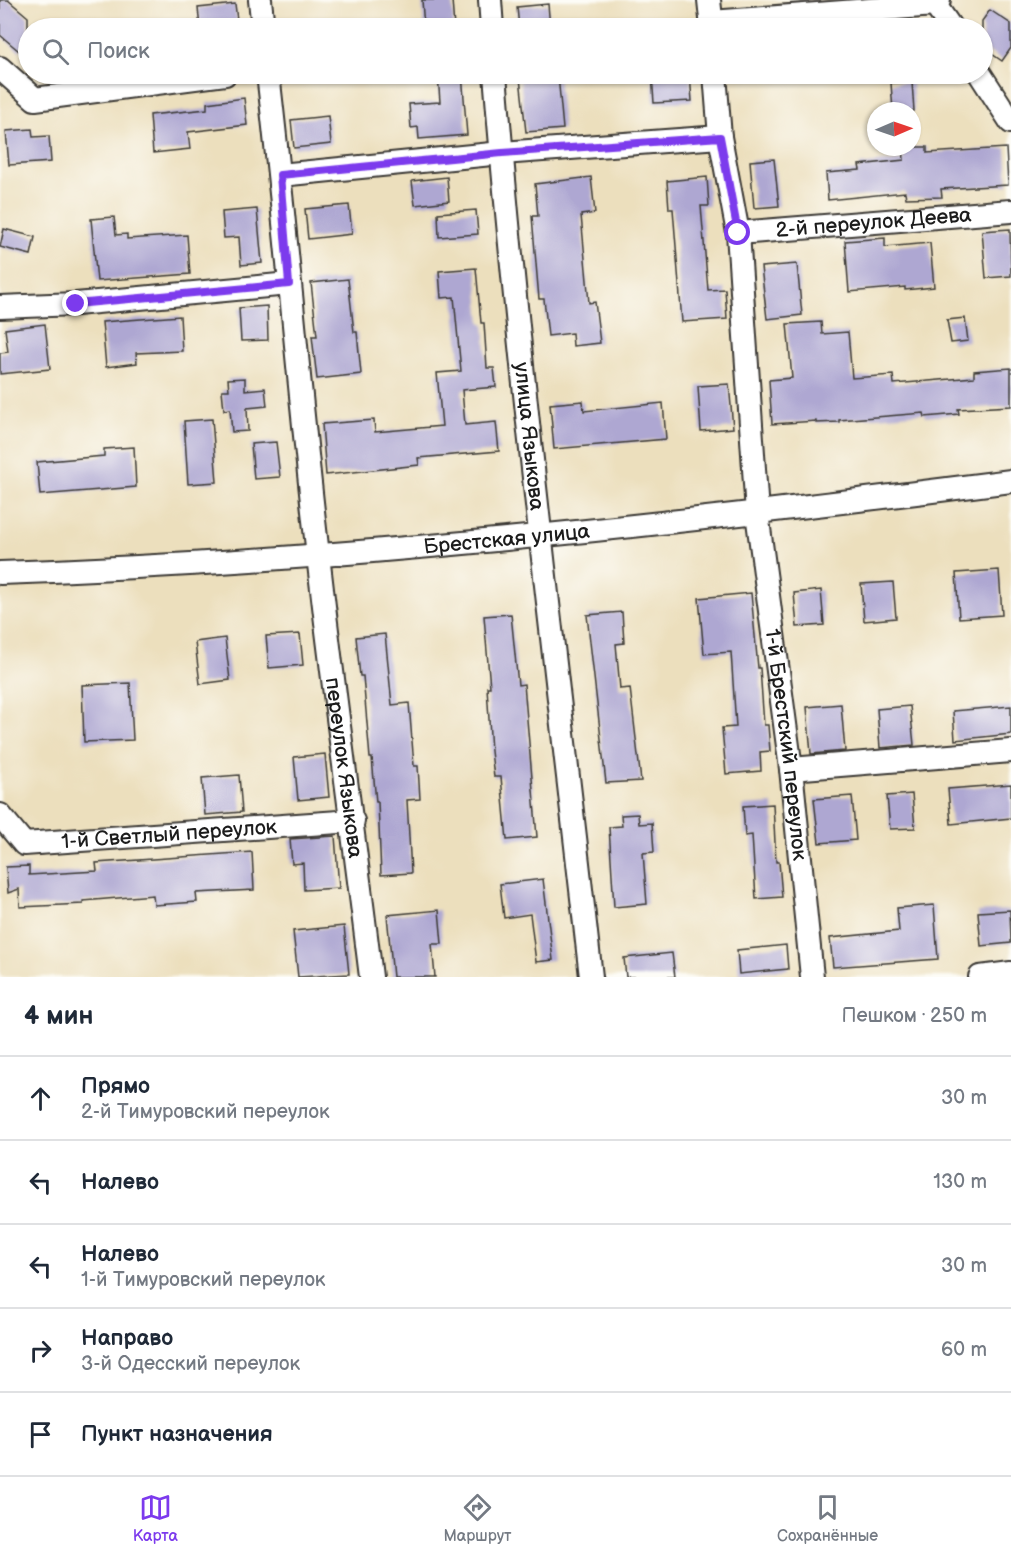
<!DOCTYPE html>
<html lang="ru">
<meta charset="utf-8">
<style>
:root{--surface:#fff;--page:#f6f6f7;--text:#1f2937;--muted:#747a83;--line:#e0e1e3;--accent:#7c3aed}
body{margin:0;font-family:"Balsamiq Sans",sans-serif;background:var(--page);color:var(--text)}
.compass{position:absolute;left:867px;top:102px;width:54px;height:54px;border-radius:50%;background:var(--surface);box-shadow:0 2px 4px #0004;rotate:88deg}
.stop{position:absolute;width:18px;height:18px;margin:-14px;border:4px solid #7c3aed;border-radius:50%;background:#fff}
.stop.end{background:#7c3aed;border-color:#fff;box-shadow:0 2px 6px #0008}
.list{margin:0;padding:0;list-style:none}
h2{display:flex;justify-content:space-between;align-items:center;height:78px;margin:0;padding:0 24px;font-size:26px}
h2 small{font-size:20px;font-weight:400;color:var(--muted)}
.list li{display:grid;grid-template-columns:39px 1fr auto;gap:18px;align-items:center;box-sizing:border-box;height:84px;padding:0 24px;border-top:2px solid var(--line)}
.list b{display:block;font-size:22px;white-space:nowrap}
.list p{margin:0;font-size:20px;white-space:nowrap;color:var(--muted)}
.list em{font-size:20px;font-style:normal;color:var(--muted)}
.icon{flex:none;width:33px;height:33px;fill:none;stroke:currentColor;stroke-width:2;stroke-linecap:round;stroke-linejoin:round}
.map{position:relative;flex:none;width:1011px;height:977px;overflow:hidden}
.search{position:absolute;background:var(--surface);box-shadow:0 2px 4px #0004;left:18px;right:18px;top:18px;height:66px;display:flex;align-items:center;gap:15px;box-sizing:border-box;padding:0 21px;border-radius:33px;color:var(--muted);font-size:22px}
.sheet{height:498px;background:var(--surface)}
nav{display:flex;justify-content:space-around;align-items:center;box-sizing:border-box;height:84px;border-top:2px solid var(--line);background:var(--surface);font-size:16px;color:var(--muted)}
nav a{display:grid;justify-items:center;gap:3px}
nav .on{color:var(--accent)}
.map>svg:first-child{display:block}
.building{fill:#aea7d2}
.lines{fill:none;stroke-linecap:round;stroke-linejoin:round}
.minor-casing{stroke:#3b3934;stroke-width:26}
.minor{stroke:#fff;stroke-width:22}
.route{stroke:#7c3aed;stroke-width:8}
.labels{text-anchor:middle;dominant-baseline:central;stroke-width:4.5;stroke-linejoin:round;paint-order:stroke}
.street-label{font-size:21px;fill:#1c1c1c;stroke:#fdfcf7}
</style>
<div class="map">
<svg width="1011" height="977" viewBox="0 0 1011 977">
<rect width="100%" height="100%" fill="#fdfcf7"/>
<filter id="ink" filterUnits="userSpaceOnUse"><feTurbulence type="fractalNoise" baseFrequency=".0167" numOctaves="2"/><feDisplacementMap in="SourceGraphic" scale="12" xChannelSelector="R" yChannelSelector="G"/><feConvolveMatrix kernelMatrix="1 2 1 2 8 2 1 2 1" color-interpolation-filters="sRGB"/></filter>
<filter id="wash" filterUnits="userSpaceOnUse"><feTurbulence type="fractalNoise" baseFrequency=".008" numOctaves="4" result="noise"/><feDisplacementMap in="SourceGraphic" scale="24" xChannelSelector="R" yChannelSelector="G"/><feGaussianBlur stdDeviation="1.35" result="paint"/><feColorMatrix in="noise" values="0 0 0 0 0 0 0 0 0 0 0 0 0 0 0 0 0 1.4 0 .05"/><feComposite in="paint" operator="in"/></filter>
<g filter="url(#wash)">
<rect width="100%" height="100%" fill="#ecdfbd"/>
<g id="blocks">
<g class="building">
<polygon points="0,0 8,0 28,17 28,40 19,51 0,35"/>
<polygon points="422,0 452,0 454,28 424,28"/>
<polygon points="235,4 238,28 200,28 198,8"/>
<polygon points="548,4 550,28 519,28 517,7"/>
<polygon points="990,10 1011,24 1011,48 1002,61 982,47 982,21"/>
<polygon points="438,74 462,74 467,135 419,139 418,127 411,128 409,104 440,102"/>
<polygon points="652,74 690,74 692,101 654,103"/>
<polygon points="558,75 563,129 526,132 520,78"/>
<polygon points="912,82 914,111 893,111 891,83"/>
<polygon points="244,98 247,125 188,132 190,149 153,153 150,115 207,109 207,103"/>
<polygon points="328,116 331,144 294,148 291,120"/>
<polygon points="32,129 33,137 49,136 51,162 9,165 6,131"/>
<polygon points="903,147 927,147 927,153 1006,148 1008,185 941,189 942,197 906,198 905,192 828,200 826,173 860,170 859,165 904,160"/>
<polygon points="774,159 779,206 754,208 750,161"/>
<polygon points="447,177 449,201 415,205 412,181"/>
<polygon points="591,177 595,213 581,215 589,303 595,302 600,343 573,346 572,333 548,336 544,299 539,299 532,216 538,216 535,184"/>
<polygon points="707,177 709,206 701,206 708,290 725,289 727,319 682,322 673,209 669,209 667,181"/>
<polygon points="349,205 352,234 308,239 305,209"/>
<polygon points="257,209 262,263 241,265 239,237 224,238 222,212"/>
<polygon points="476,210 478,234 439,237 438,213"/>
<polygon points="114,217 116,235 127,234 127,239 187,235 190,274 97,281 91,219"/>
<polygon points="4,229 35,237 31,255 0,247"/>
<polygon points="1010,229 1011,276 986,278 982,231"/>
<polygon points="885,238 885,247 930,243 934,287 905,290 905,287 849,292 845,241"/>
<polygon points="797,264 802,315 767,319 761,267"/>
<polygon points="476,268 481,323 484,323 487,368 494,368 496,387 462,390 465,425 496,422 499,451 418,458 419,465 326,475 322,424 374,420 375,432 442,426 437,373 461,371 454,297 441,298 439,271"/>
<polygon points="348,279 354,332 357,332 361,374 317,379 312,336 317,336 311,283"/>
<polygon points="267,306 268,340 241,341 239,308"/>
<polygon points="180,316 182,351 136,353 137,363 106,367 102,322"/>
<polygon points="965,318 968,341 951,343 947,320"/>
<polygon points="821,322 822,334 848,332 852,378 893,375 894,384 974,377 974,371 1011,368 1011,406 958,409 959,414 925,417 924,413 839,420 839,422 816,423 816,421 772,424 769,380 792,378 787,324"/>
<polygon points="45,324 50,369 0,374 0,353 8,352 5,329"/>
<polygon points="245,378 245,390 265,388 267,406 247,408 248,431 232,432 230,409 224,410 222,390 229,390 228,379"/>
<polygon points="729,384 733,428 701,431 698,386"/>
<polygon points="583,401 584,411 663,403 666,439 554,449 550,404"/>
<polygon points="212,419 217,482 188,484 184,421"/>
<polygon points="276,442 280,477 254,479 251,444"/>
<polygon points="134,447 136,487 40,495 37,462 104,456 104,449"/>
<polygon points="999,570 1002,615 959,618 956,573"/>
<polygon points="893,582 896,618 864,621 861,584"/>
<polygon points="821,590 824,625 797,627 794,593"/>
<polygon points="751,593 758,668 760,668 764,725 768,725 770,751 760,752 761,771 726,774 722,728 736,727 731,652 704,654 699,598"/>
<polygon points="622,612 624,643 616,644 620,689 630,688 641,781 606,783 587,615"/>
<polygon points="511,614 518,685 524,684 537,837 507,840 501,777 494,777 491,751 487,687 490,687 484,616"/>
<polygon points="300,634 303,665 269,668 266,636"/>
<polygon points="385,634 392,705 409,703 414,766 418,766 420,799 407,800 411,873 381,875 378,802 376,802 372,758 370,758 363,676 360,676 356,637"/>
<polygon points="225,638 230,680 200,684 195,642"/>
<polygon points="130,683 133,740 84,742 82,685"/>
<polygon points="841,704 845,751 811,754 807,707"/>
<polygon points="910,706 914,745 880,748 877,709"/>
<polygon points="1011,706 1011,734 955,740 953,711"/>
<polygon points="325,754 329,797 298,800 294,757"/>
<polygon points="239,775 242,812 205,815 202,778"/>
<polygon points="1011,784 1011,818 951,824 948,789"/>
<polygon points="912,794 915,828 890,829 887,796"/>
<polygon points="852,796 856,840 819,843 814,799"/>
<polygon points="773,804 776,862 779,862 782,897 756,899 752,835 745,836 743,806"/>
<polygon points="638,814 639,824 652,823 654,852 643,853 647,904 614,907 609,827 622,826 621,815"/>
<polygon points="335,836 339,888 304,890 303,863 292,864 290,839"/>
<polygon points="252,852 254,890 196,893 197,902 154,905 153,895 83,901 83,904 20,907 19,889 8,893 6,867 29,866 29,875 97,871 96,863"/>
<polygon points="543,879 553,960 536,962 530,914 504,918 500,884"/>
<polygon points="934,905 938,959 833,967 830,938 899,931 897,908"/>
<polygon points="439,910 442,944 432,944 435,977 393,977 387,915"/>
<polygon points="1010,910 1011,943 981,946 978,912"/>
<polygon points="344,926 349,974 298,977 293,931"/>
<polygon points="786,945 788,969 739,974 737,950"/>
<polygon points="672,953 675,977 626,977 624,958"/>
</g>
</g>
</g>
<g filter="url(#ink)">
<use href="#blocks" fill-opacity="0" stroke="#3b3934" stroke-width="1.5"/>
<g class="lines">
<defs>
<g id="minor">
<polyline points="260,0 263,28"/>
<polyline points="490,0 492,28"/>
<polyline points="709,0 712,28"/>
<polyline points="935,5 951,28"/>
<polyline points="711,22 935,5 939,0"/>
<polyline points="0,68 35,99 225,74"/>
<path id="s1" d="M268,74C287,234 299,395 318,555C334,696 354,836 371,977"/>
<path id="s2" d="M495,74C519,375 557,676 591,977"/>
<path id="s3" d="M715,74L720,137L738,233L757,513L791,769L812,977"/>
<polyline points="980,74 1011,122"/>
<polyline points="280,175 502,153 720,137"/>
<path id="s4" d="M738,233L1011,211"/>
<polyline points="0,307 76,304 289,284"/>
<path id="s5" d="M0,573C338,562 675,524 1011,481"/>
<polyline points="791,769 1011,751"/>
<path id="s6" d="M0,815L24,844L353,821"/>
<polyline points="980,977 1011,973"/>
</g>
</defs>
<use href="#minor" class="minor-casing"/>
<use href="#minor" class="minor"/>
</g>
</g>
<g class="lines" filter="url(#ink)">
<polyline class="route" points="76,304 289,284 280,175 502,153 720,137 738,233"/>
</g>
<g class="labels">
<g class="street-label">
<text stroke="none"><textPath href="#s4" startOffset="136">2-й переулок Деева</textPath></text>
<text stroke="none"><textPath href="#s2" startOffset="364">улица Языкова</textPath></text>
<text stroke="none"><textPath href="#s5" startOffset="508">Брестская улица</textPath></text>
<text stroke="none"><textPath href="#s3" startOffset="675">1-й Брестский переулок</textPath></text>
<text stroke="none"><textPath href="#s1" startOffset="698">переулок Языкова</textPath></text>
<text stroke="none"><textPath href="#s6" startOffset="183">1-й Светлый переулок</textPath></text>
</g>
</g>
</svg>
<svg class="compass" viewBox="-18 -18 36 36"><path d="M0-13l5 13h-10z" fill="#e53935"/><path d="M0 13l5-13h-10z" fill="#747a83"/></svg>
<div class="stop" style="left:738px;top:233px"></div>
<div class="stop end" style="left:76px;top:304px"></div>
<div class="search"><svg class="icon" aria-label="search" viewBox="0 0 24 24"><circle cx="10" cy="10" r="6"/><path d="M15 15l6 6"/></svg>Поиск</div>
</div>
<section class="sheet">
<h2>4 мин<small>Пешком · 250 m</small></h2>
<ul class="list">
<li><svg class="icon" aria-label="ahead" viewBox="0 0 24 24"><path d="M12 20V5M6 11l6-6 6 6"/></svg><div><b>Прямо</b><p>2-й Тимуровский переулок</p></div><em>30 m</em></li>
<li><svg class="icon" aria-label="left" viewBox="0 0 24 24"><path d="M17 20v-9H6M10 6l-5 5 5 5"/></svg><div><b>Налево</b></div><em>130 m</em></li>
<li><svg class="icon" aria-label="left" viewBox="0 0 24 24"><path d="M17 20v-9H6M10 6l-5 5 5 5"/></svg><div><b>Налево</b><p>1-й Тимуровский переулок</p></div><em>30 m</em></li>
<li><svg class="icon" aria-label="right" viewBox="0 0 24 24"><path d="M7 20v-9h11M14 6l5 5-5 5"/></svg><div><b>Направо</b><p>3-й Одесский переулок</p></div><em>60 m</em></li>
<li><svg class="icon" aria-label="arrive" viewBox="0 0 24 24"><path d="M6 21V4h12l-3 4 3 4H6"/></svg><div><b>Пункт назначения</b></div></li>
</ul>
</section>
<nav>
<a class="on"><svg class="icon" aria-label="map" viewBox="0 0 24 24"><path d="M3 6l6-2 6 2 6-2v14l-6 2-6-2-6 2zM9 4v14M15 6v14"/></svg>Карта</a>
<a><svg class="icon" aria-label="directions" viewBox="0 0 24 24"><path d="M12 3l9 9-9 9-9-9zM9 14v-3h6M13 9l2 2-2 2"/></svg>Маршрут</a>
<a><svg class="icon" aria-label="saved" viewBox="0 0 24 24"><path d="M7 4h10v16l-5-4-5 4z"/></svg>Сохранённые</a>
</nav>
